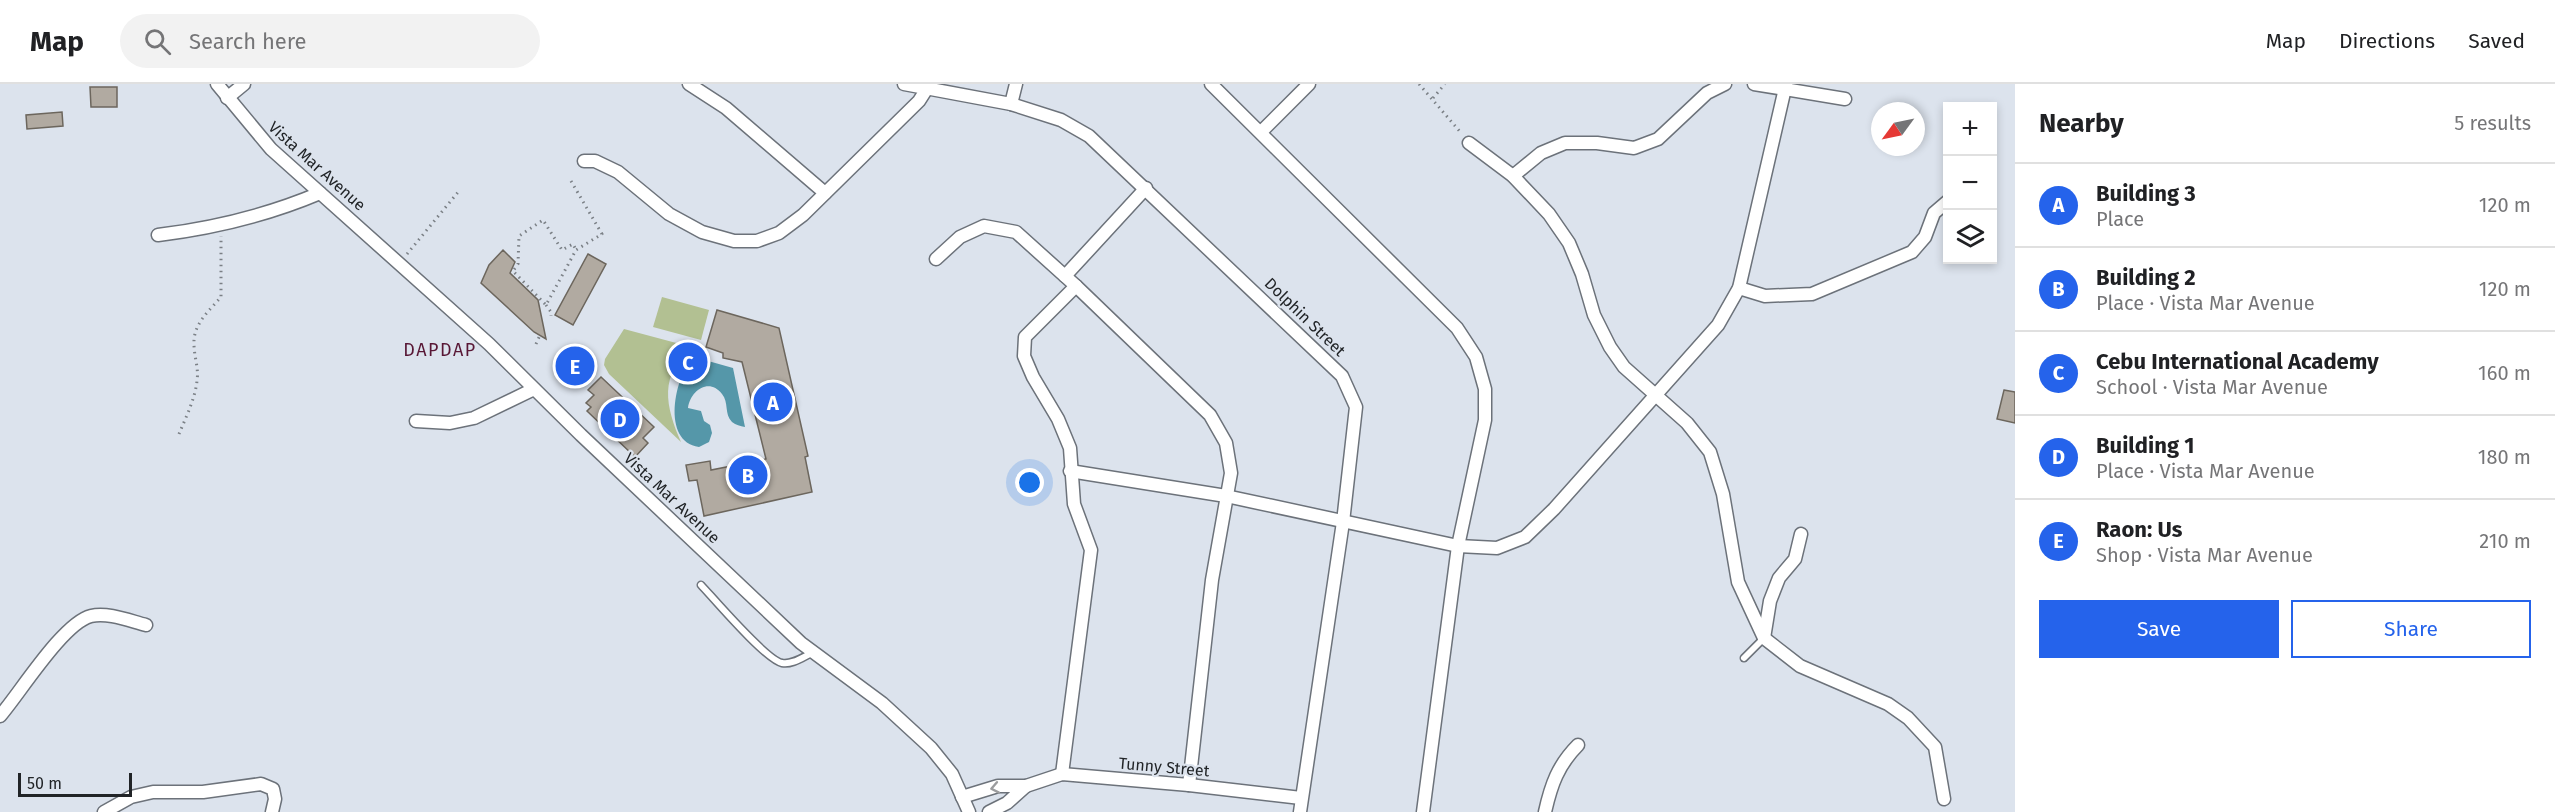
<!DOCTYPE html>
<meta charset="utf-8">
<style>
:root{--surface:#fff;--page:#f2f2f2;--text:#202124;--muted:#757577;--line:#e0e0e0;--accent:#2563eb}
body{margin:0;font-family:"Fira Sans",sans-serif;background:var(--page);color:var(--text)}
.controls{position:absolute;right:18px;top:18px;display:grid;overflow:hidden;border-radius:0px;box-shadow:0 3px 9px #0003}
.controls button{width:54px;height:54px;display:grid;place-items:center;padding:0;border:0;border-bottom:2px solid var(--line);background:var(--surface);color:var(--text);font:30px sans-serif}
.compass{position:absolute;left:1871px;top:18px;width:54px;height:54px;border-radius:50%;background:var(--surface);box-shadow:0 3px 9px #0003;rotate:237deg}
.scale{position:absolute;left:18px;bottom:15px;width:114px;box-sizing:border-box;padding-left:6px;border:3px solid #212427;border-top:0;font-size:16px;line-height:21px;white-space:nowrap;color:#212427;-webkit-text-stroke:4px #dce3ed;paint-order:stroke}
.you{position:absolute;left:1030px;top:399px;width:21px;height:21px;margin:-15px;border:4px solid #fff;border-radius:50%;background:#1a73e8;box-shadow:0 0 0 9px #1a73e833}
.badge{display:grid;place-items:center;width:39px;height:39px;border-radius:50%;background:var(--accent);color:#fff;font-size:20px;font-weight:700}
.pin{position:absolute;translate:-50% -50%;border:3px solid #fff;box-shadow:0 2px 6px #0006}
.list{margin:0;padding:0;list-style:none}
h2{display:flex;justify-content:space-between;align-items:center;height:78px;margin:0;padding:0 24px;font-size:26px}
h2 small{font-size:20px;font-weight:400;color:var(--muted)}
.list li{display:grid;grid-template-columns:39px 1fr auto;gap:18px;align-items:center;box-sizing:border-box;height:84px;padding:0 24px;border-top:2px solid var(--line)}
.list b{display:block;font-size:22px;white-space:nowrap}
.list p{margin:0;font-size:20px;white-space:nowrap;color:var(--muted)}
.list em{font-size:20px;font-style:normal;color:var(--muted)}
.actions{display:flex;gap:12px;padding:18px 24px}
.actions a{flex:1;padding:14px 0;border:2px solid var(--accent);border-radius:0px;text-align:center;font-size:21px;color:var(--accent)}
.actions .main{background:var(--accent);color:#fff}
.icon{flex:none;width:33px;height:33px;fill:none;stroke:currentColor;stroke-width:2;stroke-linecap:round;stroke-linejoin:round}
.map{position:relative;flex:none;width:2015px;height:728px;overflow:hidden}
header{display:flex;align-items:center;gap:36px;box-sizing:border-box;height:84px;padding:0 30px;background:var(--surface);border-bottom:2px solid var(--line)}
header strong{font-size:28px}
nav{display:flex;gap:33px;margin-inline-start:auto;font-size:21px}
.search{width:420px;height:54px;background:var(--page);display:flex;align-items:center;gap:15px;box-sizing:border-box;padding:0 21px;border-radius:33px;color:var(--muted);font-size:22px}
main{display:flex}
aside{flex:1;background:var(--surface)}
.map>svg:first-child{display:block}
.green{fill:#b2c092}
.water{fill:#5597a9}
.building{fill:#b1aaa1;stroke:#6c665d;stroke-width:1.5}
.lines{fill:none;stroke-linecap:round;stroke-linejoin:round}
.lane-casing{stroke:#6c727a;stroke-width:9}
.street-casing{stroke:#6c727a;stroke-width:15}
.path{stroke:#7b8086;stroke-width:3;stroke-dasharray:1.5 4.5;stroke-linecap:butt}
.lane{stroke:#fff;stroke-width:6}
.street{stroke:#fff;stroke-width:12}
.oneway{stroke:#9b9c9e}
.labels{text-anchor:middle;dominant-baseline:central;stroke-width:4.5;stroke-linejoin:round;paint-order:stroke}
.street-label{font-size:16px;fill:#212427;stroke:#dce3ed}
.neighbourhood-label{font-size:18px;letter-spacing:1.5px;fill:#581735;stroke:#dce3ed}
</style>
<header>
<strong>Map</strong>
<div class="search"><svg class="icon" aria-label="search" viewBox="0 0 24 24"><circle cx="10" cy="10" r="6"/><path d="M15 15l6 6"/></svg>Search here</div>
<nav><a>Map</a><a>Directions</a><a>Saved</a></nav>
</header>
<main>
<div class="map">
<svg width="2015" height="728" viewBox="0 0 2015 728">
<rect width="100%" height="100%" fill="#dce3ed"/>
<g class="green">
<polygon points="662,213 709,226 701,256 653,243"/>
<path d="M624,245L695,264C657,288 666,324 681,358L609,290L604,281L605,275Z"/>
</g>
<path class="water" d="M694,273L733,284L745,343C740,342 736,341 732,338C724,330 729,318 722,310C709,293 690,307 688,324L701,327L704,337L710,341L712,349L709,358L699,363C661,358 674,292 694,273Z"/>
<g class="building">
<polygon points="90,3 117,3 117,23 91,23"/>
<polygon points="62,28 63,42 27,45 26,31"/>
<polygon points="503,166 515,178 510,189 538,216 546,255 534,248 481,199 489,181"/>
<polygon points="588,170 606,180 573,241 555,231"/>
<polygon points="717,226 779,244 808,372 805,373 812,408 704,432 697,396 689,397 686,381 710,377 711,386 766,375 742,278 723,274 723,269 706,263"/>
<polygon points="601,293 654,343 643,354 648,359 635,373 587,327 591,323 586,319 594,311 588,306"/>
<polygon points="2004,306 2015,308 2015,339 1997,335"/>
</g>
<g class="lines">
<defs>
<g id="lane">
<path d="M701,501C715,516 766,576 782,579C792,581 803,573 812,569"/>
<polyline points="1744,574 1764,554"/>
</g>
<g id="street">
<polyline points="217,0 271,65 489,260 581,351 801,559 882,619 931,664 952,690 969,728"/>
<polyline points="689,0 726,24 825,109"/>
<polyline points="904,0 1011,20 1061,36 1089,52 1342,292 1356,323 1343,438 1300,728"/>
<polyline points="1211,0 1457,244 1476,273 1485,305 1485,336 1458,462 1423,728"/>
<polyline points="1754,0 1845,15"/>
<polyline points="227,14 244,0"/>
<polyline points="1011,20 1016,0"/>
<polyline points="1261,48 1309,0"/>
<polyline points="1469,59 1513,92 1549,130 1569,159 1582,190 1594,231 1610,263 1624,283 1687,339 1710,368 1723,410 1738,498 1764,554 1800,582 1888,620 1908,634 1935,663 1944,715"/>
<polyline points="584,77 595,77 618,88 669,130 702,148 734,157 757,157 779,149 803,131 919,17 926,6 925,0"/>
<polyline points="1513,92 1541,69 1565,59 1597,59 1634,64 1658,55 1707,9 1725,0"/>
<path d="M158,151C215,144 268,131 320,109"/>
<polyline points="936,175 960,153 984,142 1016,148 1076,202 1210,331 1226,359 1231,389 1212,496 1189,701"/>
<polyline points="1065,192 1146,104"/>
<polyline points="1739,204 1765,212 1812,210 1912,168 1925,153 1934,129 1948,117"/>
<polyline points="416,337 450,339 474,334 534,305"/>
<polyline points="1070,387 1226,412 1458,462 1497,464 1525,453 1554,425 1718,241 1739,204 1786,0"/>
<polyline points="1764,554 1770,517 1779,494 1795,475 1801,450"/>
<path d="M0,632C20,609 63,539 91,532C108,528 130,537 146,541"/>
<polyline points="1062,690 1091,466 1074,420 1070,364 1058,335 1033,293 1024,272 1025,253 1076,202"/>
<polyline points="1026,702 1062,690 1189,701 1301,714"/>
<polyline points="962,713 998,702 1026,702 1007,719 989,728"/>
<polyline points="104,728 131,713 153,708 203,708 261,700 273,705 275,715 272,728"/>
<path d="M1545,728C1551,701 1558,681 1578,661"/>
</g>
</defs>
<use href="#lane" class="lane-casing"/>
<use href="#street" class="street-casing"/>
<g class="path">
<polyline points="1419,0 1462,50"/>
<polyline points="1433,14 1445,0"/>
<polyline points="571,97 602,150 576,166 546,221 513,187 518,180 519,152 543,136 562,166 573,160 576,166"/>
<polyline points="407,170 459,107"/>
<polyline points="546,221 551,228 551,232"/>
<polyline points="536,260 540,251"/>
<path d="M179,350C186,333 195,315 197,297C199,284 194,273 194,260C193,240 209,227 221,213V152"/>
</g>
<use href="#lane" class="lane"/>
<use href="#street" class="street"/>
</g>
<defs><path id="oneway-chevron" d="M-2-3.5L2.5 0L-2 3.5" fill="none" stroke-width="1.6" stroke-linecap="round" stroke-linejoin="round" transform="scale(1.5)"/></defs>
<use class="oneway" href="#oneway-chevron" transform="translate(995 704) rotate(169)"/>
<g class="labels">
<g class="street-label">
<text transform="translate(317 82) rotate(42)">Vista Mar Avenue</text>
<text transform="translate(1305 233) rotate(44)">Dolphin Street</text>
<text transform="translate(672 414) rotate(43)">Vista Mar Avenue</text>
<text transform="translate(1164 683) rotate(5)">Tunny Street</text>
</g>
<g class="neighbourhood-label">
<text x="440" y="266">DAPDAP</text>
</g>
</g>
</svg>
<div class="controls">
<button>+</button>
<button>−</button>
<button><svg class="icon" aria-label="layers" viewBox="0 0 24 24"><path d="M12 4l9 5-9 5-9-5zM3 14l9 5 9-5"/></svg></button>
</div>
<svg class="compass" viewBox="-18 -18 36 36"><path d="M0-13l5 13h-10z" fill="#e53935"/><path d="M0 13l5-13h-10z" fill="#757577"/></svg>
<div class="scale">50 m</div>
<div class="you"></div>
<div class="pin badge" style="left:773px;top:318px">A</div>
<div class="pin badge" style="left:748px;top:391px">B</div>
<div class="pin badge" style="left:688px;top:278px">C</div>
<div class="pin badge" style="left:620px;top:335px">D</div>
<div class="pin badge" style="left:575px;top:282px">E</div>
</div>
<aside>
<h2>Nearby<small>5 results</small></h2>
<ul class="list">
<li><span class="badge">A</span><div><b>Building 3</b><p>Place</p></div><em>120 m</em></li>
<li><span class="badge">B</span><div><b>Building 2</b><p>Place · Vista Mar Avenue</p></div><em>120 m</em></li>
<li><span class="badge">C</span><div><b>Cebu International Academy</b><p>School · Vista Mar Avenue</p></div><em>160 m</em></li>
<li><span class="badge">D</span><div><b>Building 1</b><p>Place · Vista Mar Avenue</p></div><em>180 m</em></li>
<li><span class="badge">E</span><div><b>Raon: Us</b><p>Shop · Vista Mar Avenue</p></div><em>210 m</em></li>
</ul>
<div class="actions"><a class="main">Save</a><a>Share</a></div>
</aside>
</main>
